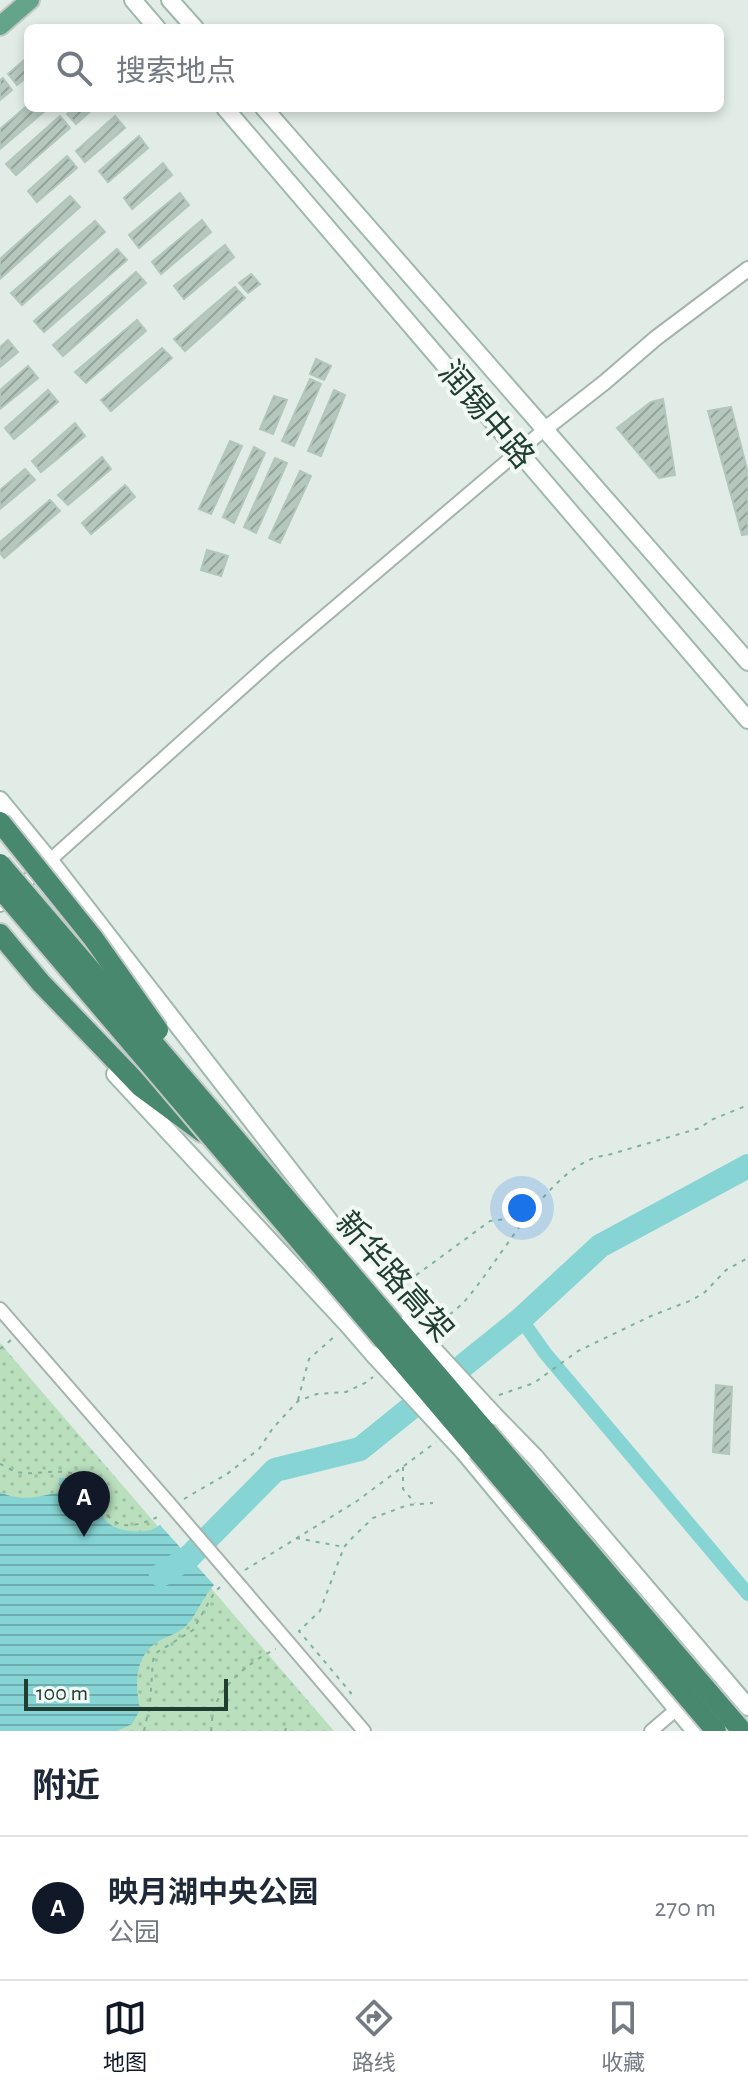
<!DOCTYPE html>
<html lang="zh">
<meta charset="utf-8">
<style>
:root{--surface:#fff;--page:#f2f2f3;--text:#1f2937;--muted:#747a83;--line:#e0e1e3;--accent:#111827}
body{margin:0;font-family:"Alegreya Sans","Noto Sans SC",sans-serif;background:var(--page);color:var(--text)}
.scale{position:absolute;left:24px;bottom:20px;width:204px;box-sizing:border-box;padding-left:8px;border:4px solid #213e32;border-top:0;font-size:22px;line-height:28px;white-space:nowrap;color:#213e32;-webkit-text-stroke:6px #f2f9f4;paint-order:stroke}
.you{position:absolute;left:522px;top:1208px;width:28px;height:28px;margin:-20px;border:6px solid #fff;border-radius:50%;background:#1a73e8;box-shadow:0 0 0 12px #1a73e833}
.badge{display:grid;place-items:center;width:52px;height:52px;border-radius:50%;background:var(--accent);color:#fff;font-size:26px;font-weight:700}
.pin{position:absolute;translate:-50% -66px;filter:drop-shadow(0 2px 4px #0008)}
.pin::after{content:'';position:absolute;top:42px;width:28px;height:24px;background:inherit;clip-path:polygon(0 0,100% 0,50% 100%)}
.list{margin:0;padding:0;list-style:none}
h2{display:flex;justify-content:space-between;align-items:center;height:104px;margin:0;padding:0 32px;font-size:34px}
h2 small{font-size:26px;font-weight:400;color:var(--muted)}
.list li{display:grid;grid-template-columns:52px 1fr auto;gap:24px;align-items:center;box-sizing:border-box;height:144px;padding:0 32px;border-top:2px solid var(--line)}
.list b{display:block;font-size:30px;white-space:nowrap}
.list p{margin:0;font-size:26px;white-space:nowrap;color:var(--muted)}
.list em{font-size:26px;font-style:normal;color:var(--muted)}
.icon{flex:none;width:44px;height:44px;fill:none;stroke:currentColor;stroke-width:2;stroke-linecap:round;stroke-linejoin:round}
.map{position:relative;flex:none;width:748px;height:1731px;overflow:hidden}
.search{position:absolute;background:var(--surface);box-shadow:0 4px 12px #0003;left:24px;right:24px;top:24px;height:88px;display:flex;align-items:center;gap:20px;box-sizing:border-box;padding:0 28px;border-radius:12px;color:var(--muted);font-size:30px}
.sheet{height:248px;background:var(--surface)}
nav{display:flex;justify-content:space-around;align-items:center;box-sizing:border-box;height:112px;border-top:2px solid var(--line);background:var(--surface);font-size:22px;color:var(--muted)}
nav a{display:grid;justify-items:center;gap:4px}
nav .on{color:var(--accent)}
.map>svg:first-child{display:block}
.park{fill:url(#park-dots)}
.water{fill:url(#water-rules)}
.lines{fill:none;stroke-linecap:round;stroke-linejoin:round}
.canal{stroke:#86d4d4;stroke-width:14}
.river{stroke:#86d4d4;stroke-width:24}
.building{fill:url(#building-hatch);stroke:#b3c6bb;stroke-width:2}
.minor-casing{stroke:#a4b4ac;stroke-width:16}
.tertiary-casing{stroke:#a4b4ac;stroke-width:18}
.secondary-casing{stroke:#9fb9ac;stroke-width:20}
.primary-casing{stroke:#c1c9c6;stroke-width:22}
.trunk-casing{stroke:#c1c9c6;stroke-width:24}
.path{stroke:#80b19a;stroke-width:2;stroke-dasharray:4 6;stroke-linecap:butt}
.minor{stroke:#fff;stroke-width:12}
.tertiary{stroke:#fff;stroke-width:14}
.secondary{stroke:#fff;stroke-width:16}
.primary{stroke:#64a48a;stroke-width:18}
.trunk{stroke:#48886f;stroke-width:20}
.minor-bridge-casing{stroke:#a4b4ac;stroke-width:16;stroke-linecap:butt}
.secondary-bridge-casing{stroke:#9fb9ac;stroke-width:20;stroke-linecap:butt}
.trunk-bridge-casing{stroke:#c1c9c6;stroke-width:24;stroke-linecap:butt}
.minor-bridge{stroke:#fff;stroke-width:12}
.secondary-bridge{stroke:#fff;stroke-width:16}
.trunk-bridge{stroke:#48886f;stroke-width:20}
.labels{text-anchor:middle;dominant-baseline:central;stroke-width:8;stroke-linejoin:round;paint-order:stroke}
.street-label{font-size:32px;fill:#213e32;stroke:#f2f9f4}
</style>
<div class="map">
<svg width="748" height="1731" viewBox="0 0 748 1731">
<defs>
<pattern id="park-dots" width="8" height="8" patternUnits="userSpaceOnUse" patternTransform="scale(2)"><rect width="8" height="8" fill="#b9dfbd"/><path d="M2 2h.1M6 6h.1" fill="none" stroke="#9fc0a3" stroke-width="1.8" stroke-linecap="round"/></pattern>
<pattern id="water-rules" width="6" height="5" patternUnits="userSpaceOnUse" patternTransform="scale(2)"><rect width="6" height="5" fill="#86d4d4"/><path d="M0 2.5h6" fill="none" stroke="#6dadad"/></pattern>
<pattern id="building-hatch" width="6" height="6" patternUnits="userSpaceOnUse" patternTransform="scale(2)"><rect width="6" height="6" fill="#b6c7be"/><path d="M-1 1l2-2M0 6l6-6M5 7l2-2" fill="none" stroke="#94a39b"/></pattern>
</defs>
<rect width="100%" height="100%" fill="#e1ece6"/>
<polygon class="park" points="0,1343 334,1731 0,1731"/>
<path class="water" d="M59,1478C67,1478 75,1479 83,1484C103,1500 93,1526 129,1531C140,1532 151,1532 160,1525L214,1585C202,1598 198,1613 186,1626C175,1636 163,1637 153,1645C133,1662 136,1687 140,1710L132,1724L117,1731H0V1492C21,1502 38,1497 60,1492Z"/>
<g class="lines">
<polyline class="canal" points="521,1319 545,1353 748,1594"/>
<polyline class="river" points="161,1575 189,1557 275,1470 360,1449 521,1319 600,1246 748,1166"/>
</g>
<g class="building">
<polygon points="28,57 28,76 17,85 8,74"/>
<polygon points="3,78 12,90 0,100 0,80"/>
<polygon points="28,105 28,108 47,109 0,149 0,129"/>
<polygon points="74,108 94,108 76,124 67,114"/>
<polygon points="60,116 70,128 16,175 6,164"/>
<polygon points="115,116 125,128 85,162 76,151"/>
<polygon points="139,136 148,148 108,182 99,171"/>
<polygon points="67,156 77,168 37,202 28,191"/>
<polygon points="163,163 172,175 132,209 124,198"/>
<polygon points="180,193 189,205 139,248 129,235"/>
<polygon points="70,196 80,207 0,279 0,259"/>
<polygon points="202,220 211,232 161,274 152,262"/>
<polygon points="95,221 105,232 22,305 11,293"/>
<polygon points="225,245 234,257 184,299 174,286"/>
<polygon points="117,249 127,260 44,332 34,321"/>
<polygon points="136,272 146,283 63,356 53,345"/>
<polygon points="251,274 260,284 248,293 239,283"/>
<polygon points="235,287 245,298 185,351 174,339"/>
<polygon points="137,320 146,331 86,383 75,372"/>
<polygon points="8,340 18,352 0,367 0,347"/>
<polygon points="162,348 172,358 111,411 101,400"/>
<polygon points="316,359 331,366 324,380 310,374"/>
<polygon points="28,366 38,378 0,409 0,390"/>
<polygon points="310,379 321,384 294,446 282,441"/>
<polygon points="48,390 58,402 14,439 5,428"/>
<polygon points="334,390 345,395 321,456 308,451"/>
<polygon points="274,396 287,400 273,434 260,429"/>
<polygon points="663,399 675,475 659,478 617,428 651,402"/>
<polygon points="731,407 748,473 748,534 742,535 708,411"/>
<polygon points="75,423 85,436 41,472 32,461"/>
<polygon points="230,441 242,446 211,514 199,509"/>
<polygon points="254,447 265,453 234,523 223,517"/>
<polygon points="102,457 111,469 68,505 58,495"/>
<polygon points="275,458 287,463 256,533 244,527"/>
<polygon points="25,469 35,480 0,509 0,490"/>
<polygon points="300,471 311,476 280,543 269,538"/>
<polygon points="125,485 135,497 91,534 82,523"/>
<polygon points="50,500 60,511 4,558 0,553 0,542"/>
<polygon points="207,550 228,556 221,576 201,570"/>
<polygon points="716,1385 732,1387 729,1454 713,1452"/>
</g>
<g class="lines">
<defs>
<g id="minor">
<polyline points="0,905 274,659 545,429"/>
<polyline points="0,1309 168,1502"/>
<polyline points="241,1587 364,1731"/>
<polyline points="651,1731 678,1708"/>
</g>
<polyline id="tertiary" points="545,429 605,382 656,338 748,269"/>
<g id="secondary">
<polyline points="133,0 157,28"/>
<polyline points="170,0 195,28"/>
<polyline points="225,108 748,720"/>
<polyline points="264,108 748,662"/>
<polyline points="0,800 50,861 408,1322"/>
<polyline points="115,1074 348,1325 374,1355"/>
<polyline points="495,1416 535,1457 748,1707"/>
<polyline points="464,1452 695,1731"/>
</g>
<polyline id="primary" points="0,26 30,0"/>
<polyline id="trunk" points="0,934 41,983 141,1087 202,1132"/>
</defs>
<use href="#minor" class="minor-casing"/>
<use href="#tertiary" class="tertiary-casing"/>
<use href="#secondary" class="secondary-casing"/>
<use href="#primary" class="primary-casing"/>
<use href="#trunk" class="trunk-casing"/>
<g class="path">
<polyline points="400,1287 490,1221 528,1216"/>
<path d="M434,1327C443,1319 454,1312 463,1303C499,1264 552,1159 608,1155L700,1128L711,1120L748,1105"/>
<polyline points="0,1349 11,1340"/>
<polyline points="499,1395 534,1383 578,1351 651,1316 692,1300 705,1292 726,1270 748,1258"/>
<polyline points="298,1400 309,1359 335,1336"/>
<path d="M0,1464C5,1466 12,1471 17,1472C35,1476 56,1468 74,1474C101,1484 98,1529 133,1525C144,1523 153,1520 162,1514"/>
<polyline points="403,1467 403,1489 415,1503"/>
<polyline points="184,1499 227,1474 259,1449 273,1428 298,1401 317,1394 346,1392 365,1383 373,1377"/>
<polyline points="296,1538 344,1547"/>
<polyline points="245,1570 357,1501 436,1442"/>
<polyline points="350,1694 351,1693 299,1631 320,1611 344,1547 353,1537 373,1518 408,1505 433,1503"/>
<polyline points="144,1731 150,1704 153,1660 156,1653 193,1630 214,1593 223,1584"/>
<path d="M211,1731C212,1725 212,1718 213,1712C220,1685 252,1660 276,1649"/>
<polyline points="285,1731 286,1728"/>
</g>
<use href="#minor" class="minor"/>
<use href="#tertiary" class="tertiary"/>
<use href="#secondary" class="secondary"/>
<use href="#primary" class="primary"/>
<use href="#trunk" class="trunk"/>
<defs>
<polyline id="minor-bridge" points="168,1502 241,1587"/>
<g id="secondary-bridge">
<polyline points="408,1322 495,1416"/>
<polyline points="374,1355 464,1452"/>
</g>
<g id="trunk-bridge">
<polyline points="0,822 93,938 158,1030"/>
<polyline points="0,864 742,1731"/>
<polyline points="0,888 716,1731"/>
</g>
</defs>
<use href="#minor-bridge" class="minor-bridge-casing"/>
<use href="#secondary-bridge" class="secondary-bridge-casing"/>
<use href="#trunk-bridge" class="trunk-bridge-casing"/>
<use href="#minor-bridge" class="minor-bridge"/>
<use href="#secondary-bridge" class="secondary-bridge"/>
<use href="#trunk-bridge" class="trunk-bridge"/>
</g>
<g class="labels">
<g class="street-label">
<text transform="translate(486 415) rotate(50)">润锡中路</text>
<text transform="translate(394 1277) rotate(49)">新华路高架</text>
</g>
</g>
</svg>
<div class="scale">100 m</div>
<div class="you"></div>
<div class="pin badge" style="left:84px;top:1537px">A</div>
<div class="search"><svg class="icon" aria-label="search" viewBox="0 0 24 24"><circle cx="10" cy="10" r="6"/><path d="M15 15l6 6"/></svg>搜索地点</div>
</div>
<section class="sheet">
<h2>附近<small></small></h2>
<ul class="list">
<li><span class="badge">A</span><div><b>映月湖中央公园</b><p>公园</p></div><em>270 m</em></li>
</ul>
</section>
<nav>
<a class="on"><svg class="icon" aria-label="map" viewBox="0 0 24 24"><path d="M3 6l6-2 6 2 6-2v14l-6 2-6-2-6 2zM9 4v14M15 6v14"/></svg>地图</a>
<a><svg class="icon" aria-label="directions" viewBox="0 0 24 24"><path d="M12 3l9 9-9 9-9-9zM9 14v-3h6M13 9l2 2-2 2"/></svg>路线</a>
<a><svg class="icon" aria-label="saved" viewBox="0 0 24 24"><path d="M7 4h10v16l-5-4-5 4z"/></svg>收藏</a>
</nav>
